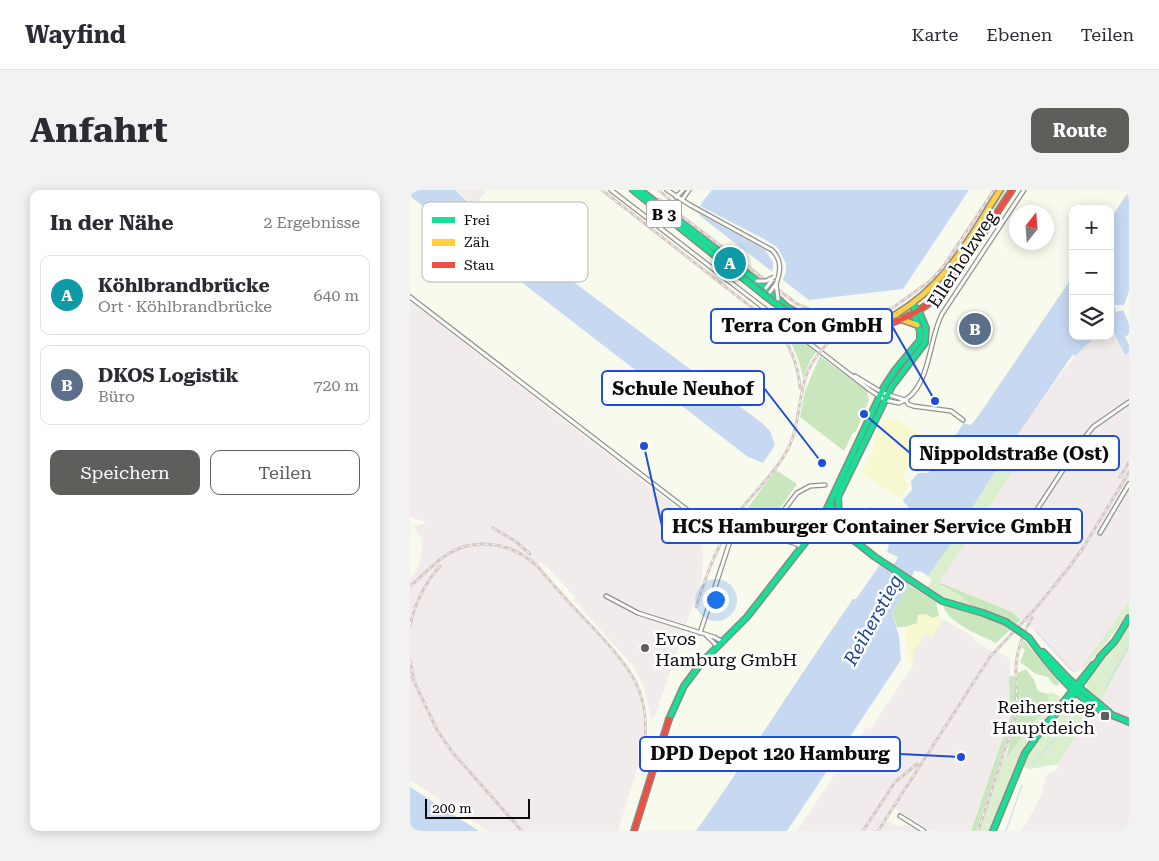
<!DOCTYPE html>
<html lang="de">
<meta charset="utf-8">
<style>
:root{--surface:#fff;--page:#f2f2f3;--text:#2b2b33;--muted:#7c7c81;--line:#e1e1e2;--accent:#5e5f5a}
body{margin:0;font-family:"Roboto Serif",serif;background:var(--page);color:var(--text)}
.controls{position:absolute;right:15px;top:15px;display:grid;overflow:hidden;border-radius:10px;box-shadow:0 2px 12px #0003}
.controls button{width:45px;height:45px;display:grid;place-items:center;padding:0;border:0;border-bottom:1px solid var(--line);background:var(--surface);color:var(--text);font:25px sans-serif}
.compass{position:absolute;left:599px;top:15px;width:45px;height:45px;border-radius:50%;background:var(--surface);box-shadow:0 2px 12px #0003;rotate:17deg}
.scale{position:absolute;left:15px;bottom:12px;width:105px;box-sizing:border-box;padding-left:5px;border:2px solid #0b0b0b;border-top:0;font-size:14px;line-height:18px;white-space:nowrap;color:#0b0b0b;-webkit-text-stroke:4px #fff;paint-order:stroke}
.you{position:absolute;left:305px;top:409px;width:18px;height:18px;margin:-12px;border:4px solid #fff;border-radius:50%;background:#1a73e8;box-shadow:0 0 0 8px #1a73e833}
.badge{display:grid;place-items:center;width:32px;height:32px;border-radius:50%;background:var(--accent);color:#fff;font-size:16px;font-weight:700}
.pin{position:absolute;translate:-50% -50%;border:2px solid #fff;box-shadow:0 1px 5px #0006}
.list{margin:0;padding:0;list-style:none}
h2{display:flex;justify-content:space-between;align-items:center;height:65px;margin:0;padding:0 20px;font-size:21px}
h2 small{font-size:16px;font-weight:400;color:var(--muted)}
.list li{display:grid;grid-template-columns:32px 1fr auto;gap:15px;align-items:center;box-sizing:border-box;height:80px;margin:0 10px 10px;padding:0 10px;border:1px solid var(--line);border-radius:10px}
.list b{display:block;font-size:19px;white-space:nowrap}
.list p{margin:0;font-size:16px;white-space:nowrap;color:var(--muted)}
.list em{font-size:16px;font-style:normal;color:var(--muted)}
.actions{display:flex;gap:10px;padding:15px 20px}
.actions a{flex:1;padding:11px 0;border:1px solid var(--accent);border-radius:10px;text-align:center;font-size:18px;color:var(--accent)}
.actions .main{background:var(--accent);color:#fff}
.icon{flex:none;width:28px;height:28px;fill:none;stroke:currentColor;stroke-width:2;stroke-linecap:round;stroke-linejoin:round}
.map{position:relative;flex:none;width:719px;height:641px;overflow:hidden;border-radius:10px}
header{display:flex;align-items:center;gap:30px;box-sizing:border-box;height:70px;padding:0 25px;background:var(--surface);border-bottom:1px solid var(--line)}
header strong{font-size:24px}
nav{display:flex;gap:28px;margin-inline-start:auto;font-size:18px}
.intro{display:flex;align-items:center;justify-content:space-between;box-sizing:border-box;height:120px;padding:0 30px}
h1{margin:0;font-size:35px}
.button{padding:12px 22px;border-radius:10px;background:var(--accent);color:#fff;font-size:18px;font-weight:700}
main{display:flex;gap:30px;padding:0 30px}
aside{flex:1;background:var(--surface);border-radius:10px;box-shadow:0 2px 12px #0003}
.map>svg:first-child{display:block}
.industrial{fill:#f1ebeb}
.green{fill:#dbefcf}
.forest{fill:#cae6be}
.sand{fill:#f7f8d0}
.water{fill:#c7d9f1}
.pier{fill:#f9faee}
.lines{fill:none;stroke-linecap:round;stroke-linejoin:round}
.stream{stroke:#c7d9f1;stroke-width:1}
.street-casing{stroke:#92938d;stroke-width:5.5}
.fast-casing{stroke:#898984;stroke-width:8}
.slow-casing{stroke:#898984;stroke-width:8}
.jam-casing{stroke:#898984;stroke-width:8}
.street{stroke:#fefefc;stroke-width:3}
.fast{stroke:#16e098;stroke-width:5}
.slow{stroke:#ffcf43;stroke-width:5}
.jam{stroke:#f24e42;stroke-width:5}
.rail-casing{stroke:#d5c8c4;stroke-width:3}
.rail{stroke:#fff;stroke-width:1;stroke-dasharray:4;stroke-linecap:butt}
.street-bridge-casing{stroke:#92938d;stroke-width:5.5;stroke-linecap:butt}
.fast-bridge-casing{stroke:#898984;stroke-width:8;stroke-linecap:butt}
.slow-bridge-casing{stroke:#898984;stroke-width:8;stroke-linecap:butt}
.street-bridge{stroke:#fefefc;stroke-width:3}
.fast-bridge{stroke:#16e098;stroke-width:5}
.slow-bridge{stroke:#ffcf43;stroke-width:5}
.poi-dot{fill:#5e5f5a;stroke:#fff;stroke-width:2}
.labels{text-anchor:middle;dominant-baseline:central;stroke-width:5;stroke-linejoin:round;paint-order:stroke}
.shield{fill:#fff;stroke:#545454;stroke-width:1}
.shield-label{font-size:16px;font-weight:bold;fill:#0b0b0b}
.street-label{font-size:18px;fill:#0b0b0b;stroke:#fff}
.poi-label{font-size:18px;fill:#0b0b0b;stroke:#fff;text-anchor:start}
.water-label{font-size:19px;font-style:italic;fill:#1b4495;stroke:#fff}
.key{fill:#fff;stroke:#b6b6b6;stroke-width:1}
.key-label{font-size:14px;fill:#0b0b0b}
.leader{fill:none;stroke:#1d4ed8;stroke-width:2}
.callout-dot{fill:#1d4ed8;stroke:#fff;stroke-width:2}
.callout{fill:#fff;stroke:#1d4ed8;stroke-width:2}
.callout-label{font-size:19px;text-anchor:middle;font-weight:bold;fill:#0b0b0b}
</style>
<header>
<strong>Wayfind</strong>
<nav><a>Karte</a><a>Ebenen</a><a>Teilen</a></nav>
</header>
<div class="intro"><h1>Anfahrt</h1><a class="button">Route</a></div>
<main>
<aside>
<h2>In der Nähe<small>2 Ergebnisse</small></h2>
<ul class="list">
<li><span class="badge" style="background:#0f9aa8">A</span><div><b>Köhlbrandbrücke</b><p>Ort · Köhlbrandbrücke</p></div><em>640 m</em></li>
<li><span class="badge" style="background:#5c6f8a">B</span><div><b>DKOS Logistik</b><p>Büro</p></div><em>720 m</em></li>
</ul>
<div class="actions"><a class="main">Speichern</a><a>Teilen</a></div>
</aside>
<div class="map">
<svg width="719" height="641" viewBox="0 0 719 641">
<rect width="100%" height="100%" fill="#f9faee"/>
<g class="industrial">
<polygon points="48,0 77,0 65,16 48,2"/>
<polygon points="0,111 271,321 283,334 287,341 293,362 292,388 244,529 241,528 234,498 223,476 164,410 166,408 142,382 131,372 128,374 141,389 138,392 214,475 225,494 230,508 234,536 232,562 208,641 78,641 0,590 0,389 9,375 13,353 12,348 3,337 17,332 0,327"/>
<polygon points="703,141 715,165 719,163 719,411 680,469 668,482 664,482 660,481 620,436 602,422 529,392 601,284 611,272 603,260 606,247 646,190 665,166 686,146 700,146 700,142"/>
<polygon points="533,429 563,447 565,452 577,459 586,462 587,461 600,469 600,513 603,517 561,641 521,641 484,618 476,630 486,636 498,635 508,641 387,641 456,538 460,540 503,475 503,462 516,443 522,446"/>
<polygon points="719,459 719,641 611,641 631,607 636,586 648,578 648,574 669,540 696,502"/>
</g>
<g class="green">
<polygon points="593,0 600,0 568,47 559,54 564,43"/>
<polygon points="598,259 603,260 611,272 601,284 530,392 531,393 530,396 552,407 561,416 528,406 516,399 522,390 518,386 553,336 558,324 590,274"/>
<polygon points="719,411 719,422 692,458 671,481 671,479"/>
<path d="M719,433V459L696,502L690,510C681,504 674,502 678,490L704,458Z"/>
<path d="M641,502L649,506V508L652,507L611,562L580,641H569L595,566V570C600,567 602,560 606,555C617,541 628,528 639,515L638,504Z"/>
<polygon points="669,511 682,521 648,574 620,579 614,577 613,571 622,555 660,513"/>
</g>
<g class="forest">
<path d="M369,134L406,162L400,171L393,188C389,167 381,151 369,134Z"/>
<polygon points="410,166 457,201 459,210 446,241 443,243 434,261 390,227 395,201"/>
<polygon points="366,280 387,294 367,322 357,341 341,340 324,336"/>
<path d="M531,393L602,422L611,430L586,453C572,446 536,432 533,415L577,428L596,436L601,431L568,419L561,416L552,407L530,395Z"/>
<polygon points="499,395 526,412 529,426 495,437 487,437 482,422"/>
<polygon points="614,450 649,493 648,496 643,494 638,487 626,484 610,472 615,460 611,457"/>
<polygon points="616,479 624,490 628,501 638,504 640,515 617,540 595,571 608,520 607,483"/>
<polygon points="599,486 604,486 606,506 604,529 566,641 561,641 603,518 600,513"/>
</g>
<g class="sand">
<polygon points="473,229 480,231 484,229 515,246 492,288 499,294 490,308 450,283 460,267"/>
<polygon points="517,424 522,428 529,426 533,429 522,447 516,443 503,462 503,475 499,472 495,437 507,434 508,425"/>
</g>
<g class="water">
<polygon points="0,0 47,0 46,1 61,15 352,233 360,241 365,255 353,273 338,267 0,6"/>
<path d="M302,0H559L493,99L399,110L290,26C286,16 296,8 302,0Z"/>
<polygon points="719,1 719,101 714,115 704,115 706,122 713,120 719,134 719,144 715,147 719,155 719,163 715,165 703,141 700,142 700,29"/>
<path d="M663,86V146H686L665,166L663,164L598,259L590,274L558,324L553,336L518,386L510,381L508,382L505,380L502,386L504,387L482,422L489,447L491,470L377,641H286C340,565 389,486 443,409H446L474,369L484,374L488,367L477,362L479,355L457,338L459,317L470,319L472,322L493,325L498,321V316L494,313L493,310L502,300L501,291L508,283H518L527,272L517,263C518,255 525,249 531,245L537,249L540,246H545L554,233L561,235L569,225Z"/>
<polygon points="0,597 69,641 0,641"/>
</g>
<polygon class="pier" points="288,15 354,49 368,58 376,74 376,82 372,92 361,84 363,78 363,72 354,59 286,22"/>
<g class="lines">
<g class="stream">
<polyline points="625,440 662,480 665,481"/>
<polyline points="696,497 719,455"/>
<polyline points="623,574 655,536"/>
<polyline points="596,641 612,595"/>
</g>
<defs>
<g id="street">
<path d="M201,0L460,200L475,210L489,213C521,201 518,150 532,124L614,0"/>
<path d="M257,0L280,15L362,60C372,70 371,81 366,94"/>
<polyline points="266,7 273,0"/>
<polyline points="272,10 279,0"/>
<path d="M0,107L293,332C306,338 319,345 334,348C353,351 375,346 392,357"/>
<polyline points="445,186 473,203 495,210"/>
<polyline points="496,210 498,214 503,216 541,221 553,230"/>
<polyline points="690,343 719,294"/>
<polyline points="360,350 362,336 387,303 400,296 415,295"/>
<polyline points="607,350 672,251 683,237 719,212"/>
<polyline points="196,406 228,423 304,447 313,452"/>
<polyline points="290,443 322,345"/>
<polyline points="297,446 308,457"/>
<polyline points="490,626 514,641"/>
</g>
<g id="fast">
<polyline points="223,0 354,105"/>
<polyline points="230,0 356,98 377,117 403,131"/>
<polyline points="421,312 422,325 427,337 465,367 532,411 573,423 596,432"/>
<polyline points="445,351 429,325 428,307 482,196 515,153 516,138 508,119"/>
<path d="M619,448C638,474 659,501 687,518C697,524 708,527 719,532"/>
<polyline points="633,462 659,489 699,522"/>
<polyline points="690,467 705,451 719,428"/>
<polyline points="643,525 683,475"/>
<polyline points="259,529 274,496 292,472 337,427 405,340 412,329 474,197 485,180 510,150 510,141 505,127 504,115"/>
<polyline points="583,641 615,563 635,535 660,509 692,465"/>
</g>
<g id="slow">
<path d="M485,125C538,93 558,50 590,0"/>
<polyline points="490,129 507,135"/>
</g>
<g id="jam">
<path d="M433,142C476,141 518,123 544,88L602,0"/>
<polyline points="407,339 424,329"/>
<polyline points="224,641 259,529"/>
</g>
</defs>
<use href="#street" class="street-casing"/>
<use href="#fast" class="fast-casing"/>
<use href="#slow" class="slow-casing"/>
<use href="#jam" class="jam-casing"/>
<use href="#street" class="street"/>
<use href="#fast" class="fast"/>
<use href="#slow" class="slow"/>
<use href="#jam" class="jam"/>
<defs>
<g id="rail">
<path d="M192,0L364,135C380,153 388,173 390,198"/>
<polyline points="249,0 262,12"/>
<polyline points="249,9 387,114 415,126 443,129 470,124 484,117 520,91 533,77 584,0"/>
<polyline points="710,287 719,272"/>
<polyline points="83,338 105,351 120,364"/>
<path d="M0,396C12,387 21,376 32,368C63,345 102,352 128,377C146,399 166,420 185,440C221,479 242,503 234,559"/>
<path d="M286,417C297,383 310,347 332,318C346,300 364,284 375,264C387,245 387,224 392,202C395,182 406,164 421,150C429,142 437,135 449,131"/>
<path d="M0,436C4,415 16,391 30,376"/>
<polyline points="0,471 4,489"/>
<polyline points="0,483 27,540 43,563 112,641"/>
<polyline points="453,641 485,592 507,574"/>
<polyline points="468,641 580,467 625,419 657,380 673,358 719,282"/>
<path d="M568,641L604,533C608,516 606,501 606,485C605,465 612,445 622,428"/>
</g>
</defs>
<use href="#rail" class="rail-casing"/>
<use href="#rail" class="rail"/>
<defs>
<g id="street-bridge">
<polyline points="347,91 356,91 364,87"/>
<polyline points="366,94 368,109"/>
<polyline points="356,98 362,90"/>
<polyline points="360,102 366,94"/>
</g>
<g id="fast-bridge">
<path d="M354,105C378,124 402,138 433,142"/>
<polyline points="596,432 619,448"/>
</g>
<path id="slow-bridge" d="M403,131C432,139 458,137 485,125"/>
</defs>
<use href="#street-bridge" class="street-bridge-casing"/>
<use href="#fast-bridge" class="fast-bridge-casing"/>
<use href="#slow-bridge" class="slow-bridge-casing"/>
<use href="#street-bridge" class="street-bridge"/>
<use href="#fast-bridge" class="fast-bridge"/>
<use href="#slow-bridge" class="slow-bridge"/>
</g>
<g class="poi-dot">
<circle cx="235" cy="458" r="5"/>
<rect x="690" y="521" width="10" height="10" rx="2.5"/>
</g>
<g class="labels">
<rect class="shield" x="236.5" y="10.5" width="35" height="27" rx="4"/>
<g class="shield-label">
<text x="254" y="24">B 3</text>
</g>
<g class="street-label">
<text transform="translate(552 69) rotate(-57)">Ellerholzweg</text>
</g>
<g class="poi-label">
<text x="245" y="448">Evos<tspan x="245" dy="21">Hamburg GmbH</tspan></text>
<text x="685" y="516" text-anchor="end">Reiherstieg<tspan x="685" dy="21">Hauptdeich</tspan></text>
</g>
<g class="water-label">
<text transform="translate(463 430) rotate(-61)">Reiherstieg</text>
</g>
</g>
<rect x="12" y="12" width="166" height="80" rx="8" class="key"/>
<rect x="22" y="27" width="23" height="6" fill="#16e098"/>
<rect x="22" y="49" width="23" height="7" fill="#ffcf43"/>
<rect x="22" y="72" width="23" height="6" fill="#f24e42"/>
<g class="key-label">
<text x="54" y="35">Frei</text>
<text x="54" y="57">Zäh</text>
<text x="54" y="80">Stau</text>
</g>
<path class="leader" d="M525 211L482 136M412 273L354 198M454 224L500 263M234 256L252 336M551 567L490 564"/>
<g class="callout-dot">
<circle cx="525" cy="211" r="5"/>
<circle cx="412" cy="273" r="5"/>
<circle cx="454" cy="224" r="5"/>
<circle cx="234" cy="256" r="5"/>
<circle cx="551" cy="567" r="5"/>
</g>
<g class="callout">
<rect x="301" y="119" width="181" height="34" rx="5"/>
<rect x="192" y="181" width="162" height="34" rx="5"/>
<rect x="500" y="246" width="209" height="34" rx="5"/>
<rect x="252" y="319" width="420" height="34" rx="5"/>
<rect x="230" y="547" width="260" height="34" rx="5"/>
</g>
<g class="callout-label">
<text x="392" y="142">Terra Con GmbH</text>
<text x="273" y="205">Schule Neuhof</text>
<text x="604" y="270">Nippoldstraße (Ost)</text>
<text x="462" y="343">HCS Hamburger Container Service GmbH</text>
<text x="360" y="570">DPD Depot 120 Hamburg</text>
</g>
</svg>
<div class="controls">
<button>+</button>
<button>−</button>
<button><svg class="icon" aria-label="layers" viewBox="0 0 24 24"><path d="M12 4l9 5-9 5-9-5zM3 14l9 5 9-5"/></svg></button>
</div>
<svg class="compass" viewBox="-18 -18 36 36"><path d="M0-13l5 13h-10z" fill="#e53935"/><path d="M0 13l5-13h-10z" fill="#7c7c81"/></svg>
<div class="scale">200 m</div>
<div class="you"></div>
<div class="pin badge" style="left:320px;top:73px;background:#0f9aa8">A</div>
<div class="pin badge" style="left:565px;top:139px;background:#5c6f8a">B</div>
</div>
</main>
